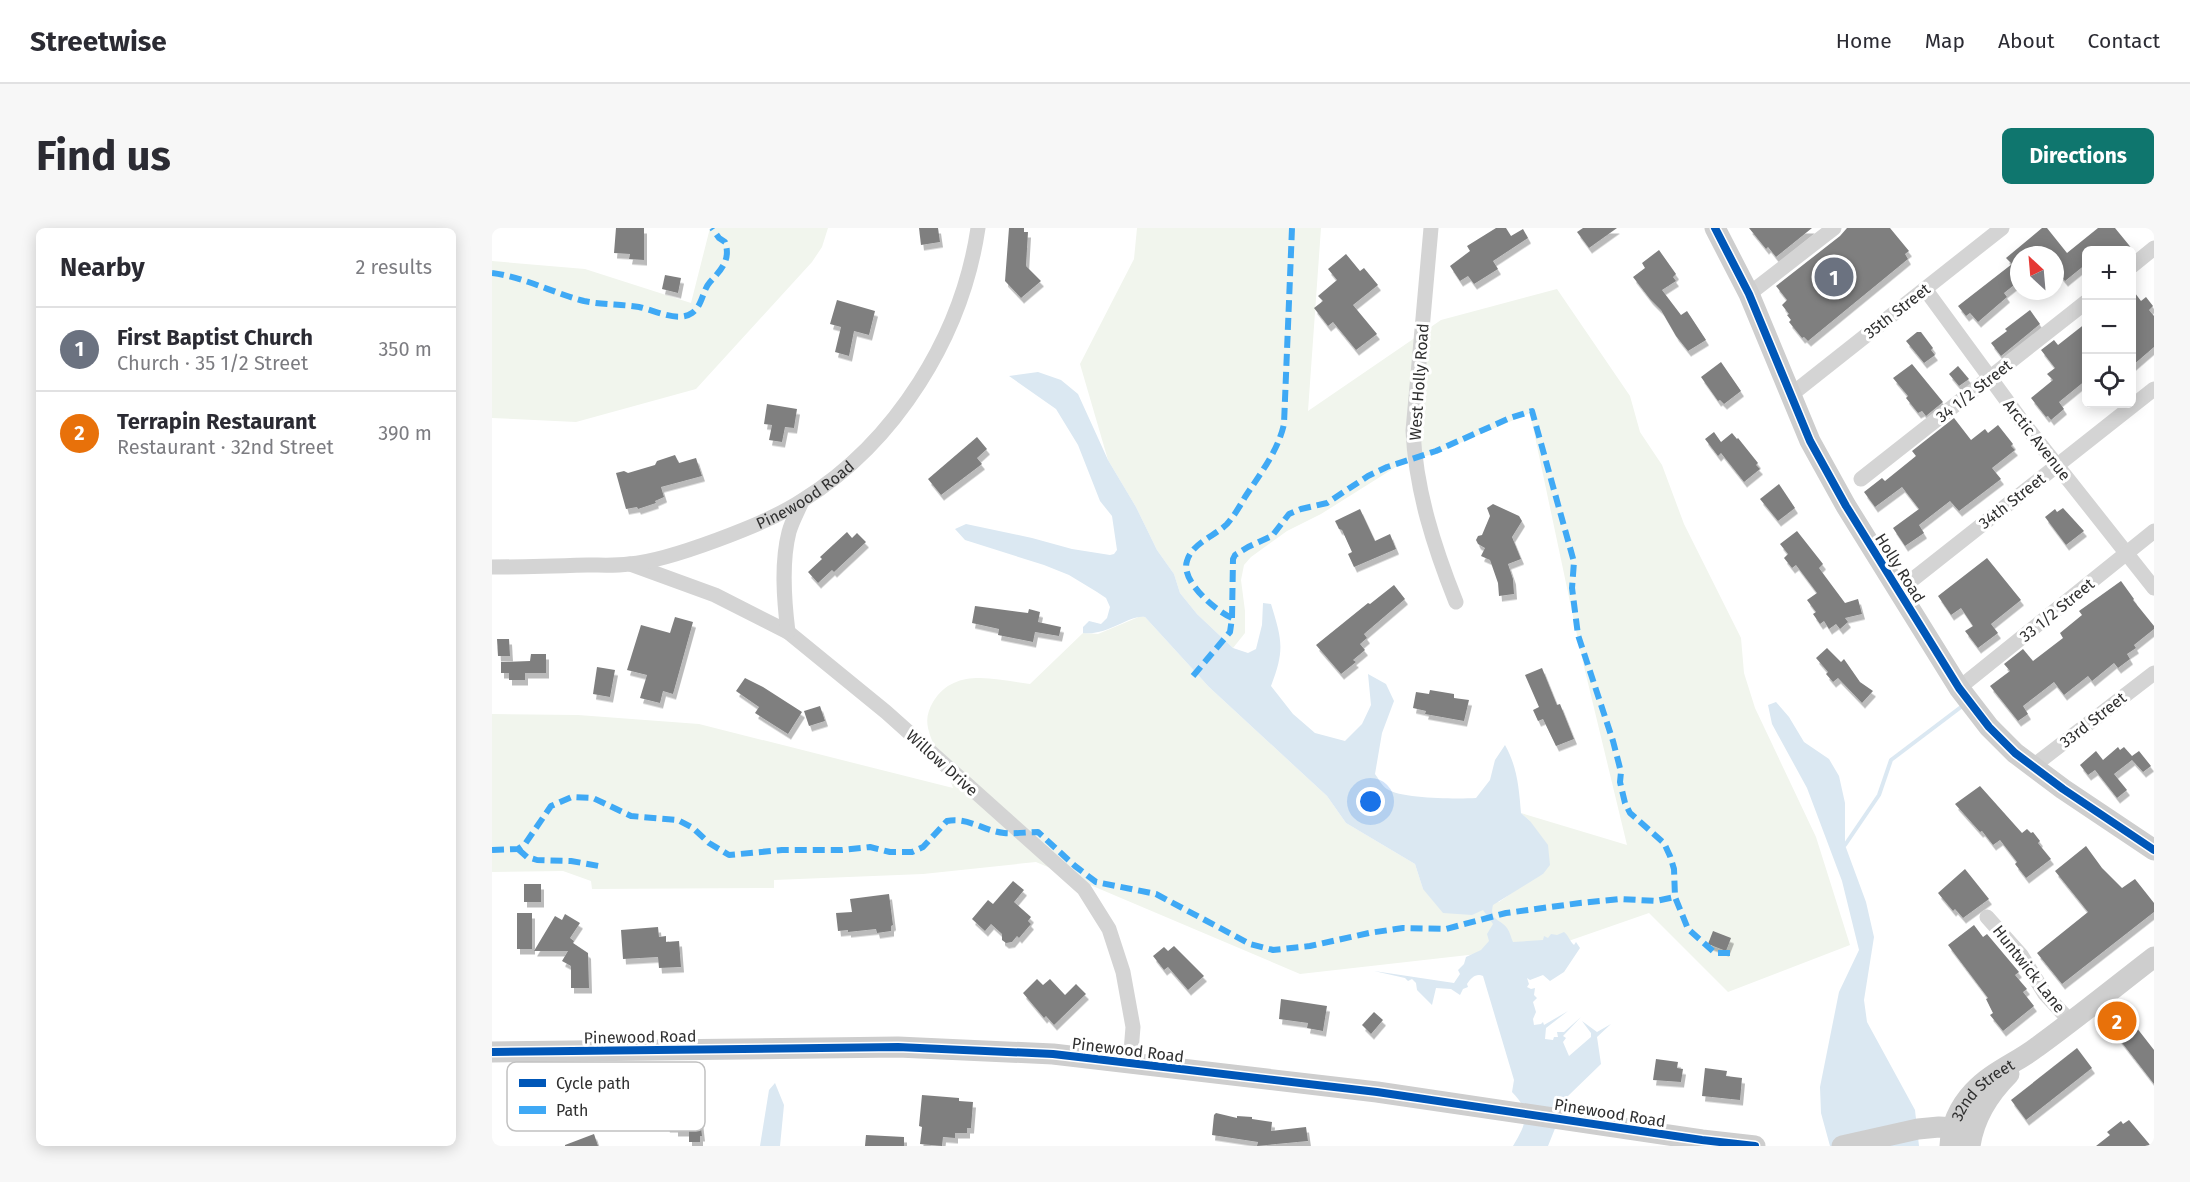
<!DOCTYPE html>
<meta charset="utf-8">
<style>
:root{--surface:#fff;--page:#f7f7f7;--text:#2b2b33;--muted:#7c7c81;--line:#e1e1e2;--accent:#0f766e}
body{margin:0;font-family:"Fira Sans",sans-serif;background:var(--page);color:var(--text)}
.controls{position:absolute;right:18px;top:18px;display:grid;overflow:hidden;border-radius:9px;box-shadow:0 3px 15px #0003}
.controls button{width:54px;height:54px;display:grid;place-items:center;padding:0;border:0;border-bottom:2px solid var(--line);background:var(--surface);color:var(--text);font:30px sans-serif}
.compass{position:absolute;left:1518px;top:18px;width:54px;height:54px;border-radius:50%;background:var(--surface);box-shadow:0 3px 15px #0003;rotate:334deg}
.you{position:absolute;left:879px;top:574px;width:21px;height:21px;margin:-15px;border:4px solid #fff;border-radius:50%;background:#1a73e8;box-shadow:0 0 0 9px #1a73e833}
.badge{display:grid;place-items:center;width:39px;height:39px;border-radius:50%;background:var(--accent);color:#fff;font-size:20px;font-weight:700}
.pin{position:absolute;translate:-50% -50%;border:3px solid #fff;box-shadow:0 2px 6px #0006}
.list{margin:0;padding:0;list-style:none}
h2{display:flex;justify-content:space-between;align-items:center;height:78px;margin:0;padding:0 24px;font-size:26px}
h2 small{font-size:20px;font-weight:400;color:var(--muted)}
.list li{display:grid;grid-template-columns:39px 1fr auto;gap:18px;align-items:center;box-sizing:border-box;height:84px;padding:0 24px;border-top:2px solid var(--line)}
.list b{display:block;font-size:22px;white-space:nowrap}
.list p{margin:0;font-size:20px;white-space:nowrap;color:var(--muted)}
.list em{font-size:20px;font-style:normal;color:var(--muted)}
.icon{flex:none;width:33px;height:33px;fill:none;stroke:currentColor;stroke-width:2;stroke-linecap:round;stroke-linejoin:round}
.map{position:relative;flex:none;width:1662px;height:918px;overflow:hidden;border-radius:9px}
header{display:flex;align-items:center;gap:36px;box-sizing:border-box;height:84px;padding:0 30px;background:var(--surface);border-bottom:2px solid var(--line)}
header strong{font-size:28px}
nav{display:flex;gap:33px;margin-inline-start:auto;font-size:21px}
.intro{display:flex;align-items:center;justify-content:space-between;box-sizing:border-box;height:144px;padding:0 36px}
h1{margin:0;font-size:42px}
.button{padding:15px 27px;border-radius:9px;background:var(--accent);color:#fff;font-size:21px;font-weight:700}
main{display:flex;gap:36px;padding:0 36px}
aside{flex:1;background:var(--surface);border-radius:9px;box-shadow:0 3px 15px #0003}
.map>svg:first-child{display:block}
.green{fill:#f1f5ed}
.water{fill:#dbe8f2}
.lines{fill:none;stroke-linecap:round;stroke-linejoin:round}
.stream{stroke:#dbe8f2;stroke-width:4}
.building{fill:#7f7f7f;filter:url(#shadow)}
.street{stroke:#d4d4d4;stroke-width:15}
.secondary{stroke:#cecece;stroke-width:21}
.quiet{stroke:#3fa9f5;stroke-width:6;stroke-dasharray:12 6;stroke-linecap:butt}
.cycleway-casing{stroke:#fff;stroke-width:11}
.cycleway{stroke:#0057b8;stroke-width:8}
.labels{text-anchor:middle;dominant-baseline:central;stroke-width:6;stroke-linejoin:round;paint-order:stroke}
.street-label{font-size:16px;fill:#303030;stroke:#fff}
.key{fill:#fff;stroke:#c1c1c1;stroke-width:1.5}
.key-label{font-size:16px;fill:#303030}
</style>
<header>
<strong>Streetwise</strong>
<nav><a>Home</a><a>Map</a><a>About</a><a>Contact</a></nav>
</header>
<div class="intro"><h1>Find us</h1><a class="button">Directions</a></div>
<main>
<aside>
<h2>Nearby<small>2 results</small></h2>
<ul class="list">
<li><span class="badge" style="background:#6b7280">1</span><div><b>First Baptist Church</b><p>Church · 35 1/2 Street</p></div><em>350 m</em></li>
<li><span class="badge" style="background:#e8710a">2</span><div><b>Terrapin Restaurant</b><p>Restaurant · 32nd Street</p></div><em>390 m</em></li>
</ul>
</aside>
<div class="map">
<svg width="1662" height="918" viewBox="0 0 1662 918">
<defs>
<filter id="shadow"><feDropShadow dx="3" dy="5.5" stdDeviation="0" flood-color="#0004"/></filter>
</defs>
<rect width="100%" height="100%" fill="#fff"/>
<g class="green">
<polygon points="218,0 336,0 330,19 320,34 204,161 84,194 0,190 0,33 93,41 199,75"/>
<path d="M645,0H829L816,183L949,92L1065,61L1138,168L1148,204L1170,237L1192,296L1249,410L1252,445L1263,480L1324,609L1358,717L1236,764L1157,685L1065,717L808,746L544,634L431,646L282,652V660L100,661L99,653L71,643L0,644V486L86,487L207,496L461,560C455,540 441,521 436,500C434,490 436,483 441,474C463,438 504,452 538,456L591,405L606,406L649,388L653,389L717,459L835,568L854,595L923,636L931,661L1007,674L1038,652L1051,646L1038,593L1029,585L1135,617L1089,426L1038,185L942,226L915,232L829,286L795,303L759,329L752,337L749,352L753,383V405L741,420L705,386L688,365L682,346L665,322L644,279L616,232L588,136L642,31Z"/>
</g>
<g class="water">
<path d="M546,144L569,152L586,166L616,232L644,279L665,322L682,346L688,365L705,386L741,420L756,425L764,421L770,397L771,375L779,376C790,412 793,422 779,458L801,486L823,505L853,513L870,496L879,477L876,446L894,456L902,473L890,505L883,546C886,550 890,558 895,561C909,571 966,571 984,570L998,552L1003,532L1013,517C1025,538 1027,560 1029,585L1038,593L1056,617L1058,637L1051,646L1001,677C997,693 1008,690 1015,700C1018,704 1019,710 1021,714L1051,712L1052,708L1056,710L1059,706L1065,707L1072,704C1077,708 1077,712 1082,717L1084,714L1088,720L1072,744L1058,753L1051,747L1038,752L1035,750L1037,756L1035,759L1039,761L1043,760L1042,767L1045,770L1041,774L1044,784L1041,791L1042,797L1049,796L1051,794L1052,797L1076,783L1054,800L1053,811L1061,812L1062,809H1066L1065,804H1072L1089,789L1071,808L1074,810L1071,814L1077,828L1099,809V805L1090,793L1105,804L1119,796L1105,809L1109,836L1076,868L1056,918H1021C1034,896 1040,884 1020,864L1022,852L991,748C984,745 979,750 975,756L976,759L971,761L968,767L959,761L944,760L940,777L925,762L924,755L920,751L916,753L913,750L882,743L962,755L968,746L966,742L972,736L974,729L989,722L997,713L995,706L1001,696L991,682L980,687L951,685L931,661L923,636L854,595L835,568L717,459L653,389C638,386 616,408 591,405V399L597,393L609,396L615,390L618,379L614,370L605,364L577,347L552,337L473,312L463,301L474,296L540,310L580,321L618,327L622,326L625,322L620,288L608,273L586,217L564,181L517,148Z"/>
<polygon points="1284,474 1297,489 1312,514 1337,531 1347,548 1353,575 1353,617 1374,674 1382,709 1372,772 1375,794 1423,882 1427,918 1338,918 1329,885 1328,859 1347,764 1367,722 1350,653 1315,560 1280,496 1276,477"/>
<polygon points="283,855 292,877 288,918 268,918 277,862"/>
</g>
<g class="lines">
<polyline class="stream" points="1353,617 1387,567 1399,532 1469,479"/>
</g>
<g class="building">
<polygon points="124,0 152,0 152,32 137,31 138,26 122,25"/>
<polygon points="427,0 446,0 448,14 429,17"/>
<polygon points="517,0 532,0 532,4 536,4 534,38 549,53 529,70 513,53"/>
<polygon points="1004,0 1014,0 1019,8 1031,1 1036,10 1001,33 1006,41 982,56 976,48 968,53 958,38 978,23 975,18"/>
<polygon points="1091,0 1125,0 1097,20 1085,4"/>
<polygon points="1257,0 1320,0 1284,29 1276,19 1274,21"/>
<polygon points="1355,0 1398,0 1417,23 1413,26 1416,31 1316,113 1312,109 1310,110 1297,94 1299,92 1295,87 1297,86 1290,77 1295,72 1284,58 1348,8"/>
<polygon points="1550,0 1555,0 1575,25 1606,0 1623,0 1641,22 1594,22 1594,36 1573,53 1563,41 1563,27 1527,27 1527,53 1512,65 1515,69 1486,94 1478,85 1474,88 1466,78 1520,36 1514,30"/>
<polygon points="1167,22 1184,46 1181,49 1184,53 1170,62 1189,87 1195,83 1214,112 1196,123 1184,108 1169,82 1158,71 1141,49 1153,40 1150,35"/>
<polygon points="854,26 868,43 872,40 886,57 861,77 885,106 864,122 841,94 836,98 822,80 831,73 826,68 845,52 836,41"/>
<polygon points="173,47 189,50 186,65 170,61"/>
<polygon points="1640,61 1649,73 1654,69 1661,78 1657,82 1662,88 1662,119 1640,138"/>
<polygon points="345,72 383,83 377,107 362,103 357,128 343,124 349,99 338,96"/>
<polygon points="1538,82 1548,96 1509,128 1499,115 1515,103 1513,101"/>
<polygon points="1594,95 1594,152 1567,174 1572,181 1559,192 1556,188 1554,189 1539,170 1561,152 1555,146 1563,140 1549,122 1562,112 1566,117"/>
<polygon points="1425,104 1429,104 1441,120 1439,122 1443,127 1432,135 1414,113"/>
<polygon points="1229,134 1249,163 1232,176 1228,172 1226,173 1209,149"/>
<polygon points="1420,136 1451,174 1434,188 1430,183 1426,185 1414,170 1416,168 1401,150"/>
<polygon points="1466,138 1477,151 1467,158 1457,146"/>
<polygon points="275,176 305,181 302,200 293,199 290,214 277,212 280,197 272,196"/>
<polygon points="1462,190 1479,212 1493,201 1496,205 1506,197 1521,216 1519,218 1523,222 1500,240 1509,251 1467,283 1458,273 1427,297 1432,305 1413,318 1401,300 1427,281 1410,259 1383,279 1372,264 1390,250 1393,253 1424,228 1420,223"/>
<polygon points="1222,204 1229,214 1240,205 1245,211 1246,210 1266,235 1264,237 1268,241 1252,254 1229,225 1226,228 1213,211"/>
<polygon points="485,209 495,221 485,230 490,236 449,267 436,251"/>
<polygon points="183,227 187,235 204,230 210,248 169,259 172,269 163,273 164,275 146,281 145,279 134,281 124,245 132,243 136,245 163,237 165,233"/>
<polygon points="1287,256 1303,280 1286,293 1268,271"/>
<polygon points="1001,276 1027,288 1030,293 1020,309 1029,331 1016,336 1021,351 1022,366 1007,368 1006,355 998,332 989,328 993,320 986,316 984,312 986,308 990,307 998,288 995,280"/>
<polygon points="1571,280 1592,303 1574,317 1553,289 1563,281 1565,284"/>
<polygon points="868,281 883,313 898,306 904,321 862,339 856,326 860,324 850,302 847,301 843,293"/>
<polygon points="1305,303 1331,336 1327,340 1353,375 1366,371 1370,386 1353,390 1356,394 1348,401 1344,396 1337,401 1332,393 1328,396 1321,386 1324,384 1315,372 1325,365 1304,337 1300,340 1292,330 1296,326 1288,316"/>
<polygon points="355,304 360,310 365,305 374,314 342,344 340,342 326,355 316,344 330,331 328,329"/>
<polygon points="1495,330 1529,372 1499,396 1506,405 1486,420 1473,403 1481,398 1469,380 1459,387 1446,368"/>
<polygon points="1629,353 1642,371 1641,372 1662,398 1662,401 1642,417 1644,420 1635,426 1638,431 1626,440 1622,435 1600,453 1596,448 1572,467 1562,454 1531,478 1536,486 1526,493 1498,458 1518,443 1512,436 1531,421 1541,433 1571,410 1568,405 1590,387 1587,383"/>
<polygon points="902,357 913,371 872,406 875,410 868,416 873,422 861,432 864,434 849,446 824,417 876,375 878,376"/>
<polygon points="483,378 536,385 537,381 548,384 546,394 569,399 567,408 543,404 541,414 506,407 507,401 480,395"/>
<polygon points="183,389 201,394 181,466 171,463 168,475 148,470 155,447 135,442 149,397 178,405"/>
<polygon points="5,411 17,411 18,428 6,428"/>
<polygon points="1335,420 1349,434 1352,431 1368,454 1381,463 1370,475 1346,450 1341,454 1334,446 1336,444 1324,430"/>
<polygon points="39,426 54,426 54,445 33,445 33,452 17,452 17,445 9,445 9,434 38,433"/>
<polygon points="105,439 123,442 118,469 101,466"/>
<polygon points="1050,440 1065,477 1068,476 1082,511 1064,518 1051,491 1046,493 1041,482 1047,479 1033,447"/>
<polygon points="253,450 271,459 310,484 296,506 263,485 267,479 244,463"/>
<polygon points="938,462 962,466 962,470 977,472 972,493 933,486 934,483 921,480 924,464 937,466"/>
<polygon points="328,478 333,493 317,498 312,483"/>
<polygon points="1626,519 1628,522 1632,519 1640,528 1647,523 1659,538 1651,544 1640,532 1622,546 1635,562 1625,570 1603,542 1596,547 1588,537 1604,523 1611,532"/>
<polygon points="1488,558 1530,605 1535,601 1539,605 1541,604 1548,613 1546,615 1559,631 1534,650 1523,636 1525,634 1508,612 1501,617 1490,603 1488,604 1463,576"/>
<polygon points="1594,618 1610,640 1630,660 1643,651 1662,675 1662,684 1570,756 1545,725 1596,684 1563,643"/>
<polygon points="1473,641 1497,671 1471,690 1463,681 1461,683 1446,665"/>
<polygon points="521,653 532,662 522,674 539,689 536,693 539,696 527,710 525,708 520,714 514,715 510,712 510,706 499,696 493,703 480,691 496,672 501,676"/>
<rect x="32" y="656" width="17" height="18"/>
<polygon points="397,666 401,697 399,698 399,703 385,705 384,701 356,704 356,702 346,703 344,685 360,684 358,671"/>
<rect x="25" y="685" width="15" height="36"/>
<polygon points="73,686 88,695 78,710 82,713 81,715 96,725 97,760 79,760 79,738 70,733 76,723 42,723 63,688 70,692"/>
<polygon points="1482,697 1491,709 1495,706 1527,744 1523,747 1535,761 1531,764 1542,778 1511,803 1498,787 1501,785 1494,771 1496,770 1456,717"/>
<polygon points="166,699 167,709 174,708 174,714 187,713 189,739 167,740 166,729 131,731 129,702"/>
<polygon points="1221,703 1239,710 1234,723 1216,716"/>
<polygon points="682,718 712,748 696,762 676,739 672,742 661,728 672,719 676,723"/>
<polygon points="545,751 551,757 558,751 573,767 584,756 594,766 562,797 554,788 552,790 531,765"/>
<polygon points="789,771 835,778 831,803 815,800 816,795 787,791"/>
<polygon points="1627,777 1662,822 1662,856 1624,807 1622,809 1609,792"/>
<polygon points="882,784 891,792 879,806 870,797"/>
<polygon points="1585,820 1600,840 1534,892 1519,872"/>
<polygon points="1164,831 1186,834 1185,840 1191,841 1189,854 1161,852"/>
<polygon points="1213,840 1235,843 1234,848 1250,850 1248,872 1210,868"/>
<polygon points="430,867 467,870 467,873 481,874 479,900 475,900 475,905 463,905 463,910 451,909 450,918 428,916 430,899 427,898"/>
<polygon points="207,881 210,908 208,908 208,914 197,914 197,903 183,903 183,899 175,899 174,896 155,897 155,882"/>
<polygon points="724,885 745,890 745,888 760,889 760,891 780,894 779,903 814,899 816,913 765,918 766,914 720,907 722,887"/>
<polygon points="1637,892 1659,918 1604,918 1618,907 1615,904 1629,893 1631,896"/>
<polygon points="102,906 106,918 73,918 73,917"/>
<polygon points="374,907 412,909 412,918 373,918"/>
</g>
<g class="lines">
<g class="street">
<path d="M939,0L921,203C924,263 942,319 964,374"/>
<polyline points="1640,38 1662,20"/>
<polyline points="1433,61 1529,192 1662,360"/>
<polyline points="1257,66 1342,0"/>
<polyline points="1300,166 1510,0"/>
<polyline points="1369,251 1594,74"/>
<polyline points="138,336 223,367 296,404 394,484 592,661 617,701 631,744 641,799 638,836"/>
<path id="s1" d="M0,339C32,339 64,338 96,337C109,337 123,338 137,336C164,334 198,322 225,312C254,301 285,289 311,272C404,214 470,108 486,0"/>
<polyline points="1406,363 1662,161"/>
<path d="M296,404C292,372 289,335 297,304C300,293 306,283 310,273"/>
<polyline points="1467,460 1662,303"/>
<polyline points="1540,539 1662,445"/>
<polyline points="1495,689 1529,727 1553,766 1579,794"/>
</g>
<g class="secondary">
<polyline points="1223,0 1257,66 1318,213 1354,278 1467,460 1497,499 1523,525 1571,561 1662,622"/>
<polyline points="0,824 406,819 561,826 885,864 1210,912 1263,918"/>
<polyline points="1350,918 1426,901 1447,899 1481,901"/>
<path id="s2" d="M1458,918C1459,898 1467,879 1481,864C1499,844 1524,835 1545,819C1585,790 1623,759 1662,729"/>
<path d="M1478,918C1482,889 1497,866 1517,846"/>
</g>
<g class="quiet">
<path d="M0,45C32,49 61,65 92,73C110,77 129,76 147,79C162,82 186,95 200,85C211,77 210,63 218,54C230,41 239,31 233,14L227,10L220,0"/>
<polyline points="740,390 741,331 743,327 756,319 780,308 797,286 809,281 835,275 876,248 895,239 944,223 1018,190 1040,183 1082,334 1080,360 1086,407 1121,513 1129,544 1128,554 1133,575 1138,585 1172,615 1178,628 1182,641 1183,669 1196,701 1223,725 1240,725"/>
<path d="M701,448L738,404L740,390C724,383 688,353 695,333C700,315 723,308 735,296C742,288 748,278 753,269C768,246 786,223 792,196L800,0"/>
<polyline points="26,621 35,629 45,632 79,633 107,638"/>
<path d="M0,622L26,621L33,616L59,578L80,569L101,570L139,588L186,592L201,600L217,615L237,627L290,622H350L378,619L398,624H420L431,619L455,593C476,589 492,603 512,605C524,606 535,604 546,604L583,638L604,654L664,666L758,716L781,722L818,718L877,705L911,700L954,701L1014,685L1088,675L1128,671L1164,673L1183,669"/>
</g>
<defs>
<g id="cycleway">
<polyline points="1223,0 1257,66 1318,213 1354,278 1467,460 1497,499 1523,525 1571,561 1662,622"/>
<polyline points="0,824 406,819 561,826 885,864 1210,912 1263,918"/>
</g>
</defs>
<use href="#cycleway" class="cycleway-casing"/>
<use href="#cycleway" class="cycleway"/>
</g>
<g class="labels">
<g class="street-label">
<text transform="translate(1405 83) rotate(-38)">35th Street</text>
<text transform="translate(927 154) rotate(-86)">West Holly Road</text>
<text transform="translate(1482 163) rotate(-38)">34 1/2 Street</text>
<text transform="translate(1545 212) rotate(52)">Arctic Avenue</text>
<text stroke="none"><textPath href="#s1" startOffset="328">Pinewood Road</textPath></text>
<text transform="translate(1520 273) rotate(-38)">34th Street</text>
<text transform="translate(1408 340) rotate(58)">Holly Road</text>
<text transform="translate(1565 382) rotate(-39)">33 1/2 Street</text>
<text transform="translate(1601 492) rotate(-38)">33rd Street</text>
<text transform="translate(450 535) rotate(42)">Willow Drive</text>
<text transform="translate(1537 741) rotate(52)">Huntwick Lane</text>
<text transform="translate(148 809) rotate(-1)">Pinewood Road</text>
<text transform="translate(636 822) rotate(7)">Pinewood Road</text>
<text stroke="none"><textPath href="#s2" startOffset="68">32nd Street</textPath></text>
<text transform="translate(1118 885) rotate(9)">Pinewood Road</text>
</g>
</g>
<rect x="15" y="834" width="198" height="69" rx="9" class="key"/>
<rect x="27" y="851" width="27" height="8" fill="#0057b8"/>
<rect x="27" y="878" width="27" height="8" fill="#3fa9f5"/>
<g class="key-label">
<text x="64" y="861">Cycle path</text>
<text x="64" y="888">Path</text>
</g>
</svg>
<div class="controls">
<button>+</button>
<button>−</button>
<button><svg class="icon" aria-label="locate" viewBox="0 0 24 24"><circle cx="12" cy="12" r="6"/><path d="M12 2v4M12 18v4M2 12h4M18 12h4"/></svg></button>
</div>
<svg class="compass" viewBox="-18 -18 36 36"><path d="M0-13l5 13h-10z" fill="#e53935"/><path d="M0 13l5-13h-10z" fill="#7c7c81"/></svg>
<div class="you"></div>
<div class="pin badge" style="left:1342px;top:49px;background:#6b7280">1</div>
<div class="pin badge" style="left:1625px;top:793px;background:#e8710a">2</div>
</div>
</main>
